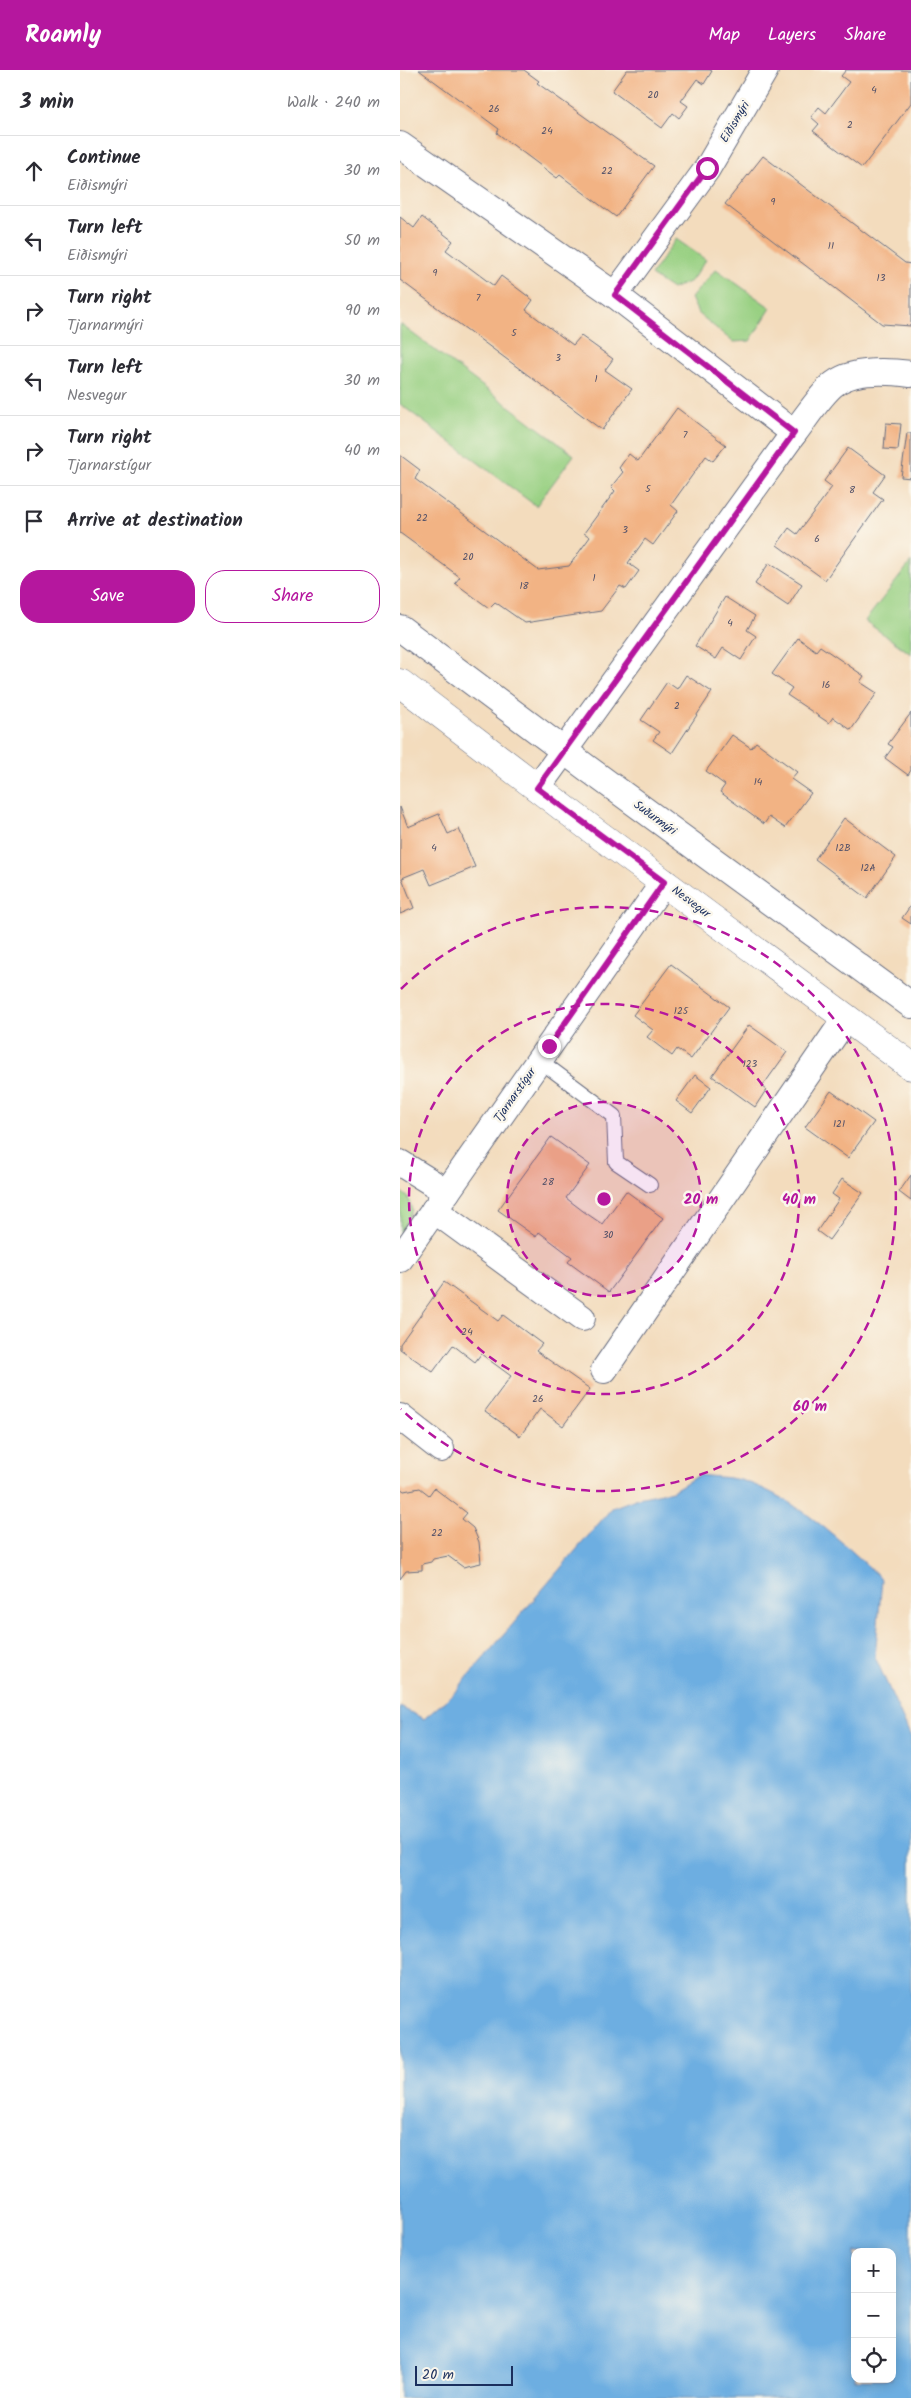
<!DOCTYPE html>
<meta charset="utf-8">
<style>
:root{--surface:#fff;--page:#f2f2f3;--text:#2b2b33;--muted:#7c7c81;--line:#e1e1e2;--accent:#b5179e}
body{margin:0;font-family:Kalam,sans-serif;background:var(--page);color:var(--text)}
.controls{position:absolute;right:15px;bottom:15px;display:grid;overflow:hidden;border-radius:10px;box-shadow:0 2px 12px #0003}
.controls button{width:45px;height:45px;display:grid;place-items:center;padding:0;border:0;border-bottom:1px solid var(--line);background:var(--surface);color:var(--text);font:25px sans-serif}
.scale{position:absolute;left:15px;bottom:12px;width:98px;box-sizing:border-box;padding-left:5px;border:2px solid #1b2f5e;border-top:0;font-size:14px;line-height:18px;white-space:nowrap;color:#1b2f5e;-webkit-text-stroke:4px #fbf7ec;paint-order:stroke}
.stop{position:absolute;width:15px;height:15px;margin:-11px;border:4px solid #b5179e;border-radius:50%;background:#fff}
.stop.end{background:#b5179e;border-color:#fff;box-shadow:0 1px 5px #0008}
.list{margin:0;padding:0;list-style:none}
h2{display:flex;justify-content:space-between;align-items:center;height:65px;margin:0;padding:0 20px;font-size:21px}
h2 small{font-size:16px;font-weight:400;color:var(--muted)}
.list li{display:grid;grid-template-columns:32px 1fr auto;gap:15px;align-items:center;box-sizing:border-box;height:70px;padding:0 20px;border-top:1px solid var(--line)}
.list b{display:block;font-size:19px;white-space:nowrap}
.list p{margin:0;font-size:16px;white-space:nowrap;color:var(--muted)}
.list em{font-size:16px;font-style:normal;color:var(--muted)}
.actions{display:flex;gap:10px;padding:15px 20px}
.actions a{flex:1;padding:11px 0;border:1px solid var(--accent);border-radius:20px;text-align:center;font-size:18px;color:var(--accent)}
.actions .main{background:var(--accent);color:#fff}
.icon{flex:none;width:28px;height:28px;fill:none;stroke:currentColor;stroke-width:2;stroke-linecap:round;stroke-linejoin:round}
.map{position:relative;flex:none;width:511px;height:2328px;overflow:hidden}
header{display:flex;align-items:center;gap:30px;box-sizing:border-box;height:70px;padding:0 25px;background:var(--accent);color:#fff}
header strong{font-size:24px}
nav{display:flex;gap:28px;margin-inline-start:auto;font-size:18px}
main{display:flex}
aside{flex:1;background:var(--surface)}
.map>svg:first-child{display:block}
.green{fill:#98d082;stroke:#5a8070}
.water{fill:#6daee1;stroke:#446ea0;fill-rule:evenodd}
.building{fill:#f2b384}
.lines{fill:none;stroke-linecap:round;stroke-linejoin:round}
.lane-casing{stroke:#676c7f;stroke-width:16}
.street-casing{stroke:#676c7f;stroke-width:28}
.secondary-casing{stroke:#676c7f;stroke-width:29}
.lane{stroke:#fff;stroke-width:14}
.street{stroke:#fff;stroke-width:26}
.secondary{stroke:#fff;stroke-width:28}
.route{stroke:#b5179e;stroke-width:6}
.ring{fill:none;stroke:#b5179e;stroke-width:2.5;stroke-dasharray:9 6}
.labels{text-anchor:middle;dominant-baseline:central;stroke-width:5;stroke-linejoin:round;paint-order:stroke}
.number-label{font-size:10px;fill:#515068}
.street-label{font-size:12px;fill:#1b2f5e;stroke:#fbf7ec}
.centre{fill:#b5179e;stroke:#fbf7ec;stroke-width:2.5}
.ring-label{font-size:15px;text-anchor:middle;font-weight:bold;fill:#b5179e;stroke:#fbf7ec;stroke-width:5;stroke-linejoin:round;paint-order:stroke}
</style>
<header>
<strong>Roamly</strong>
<nav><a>Map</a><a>Layers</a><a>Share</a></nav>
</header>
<main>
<aside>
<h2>3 min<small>Walk · 240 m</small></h2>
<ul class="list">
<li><svg class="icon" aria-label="ahead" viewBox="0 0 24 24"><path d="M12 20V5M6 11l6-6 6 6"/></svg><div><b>Continue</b><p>Eiðismýri</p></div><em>30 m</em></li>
<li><svg class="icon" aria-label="left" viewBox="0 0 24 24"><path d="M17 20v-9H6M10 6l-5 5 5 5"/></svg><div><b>Turn left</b><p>Eiðismýri</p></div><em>50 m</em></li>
<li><svg class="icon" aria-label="right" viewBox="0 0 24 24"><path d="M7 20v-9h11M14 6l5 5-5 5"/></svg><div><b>Turn right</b><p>Tjarnarmýri</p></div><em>90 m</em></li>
<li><svg class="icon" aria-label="left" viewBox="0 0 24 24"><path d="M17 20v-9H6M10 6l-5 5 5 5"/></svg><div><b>Turn left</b><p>Nesvegur</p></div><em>30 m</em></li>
<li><svg class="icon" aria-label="right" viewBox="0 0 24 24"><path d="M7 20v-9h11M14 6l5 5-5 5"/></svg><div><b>Turn right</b><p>Tjarnarstígur</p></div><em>40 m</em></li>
<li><svg class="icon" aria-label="arrive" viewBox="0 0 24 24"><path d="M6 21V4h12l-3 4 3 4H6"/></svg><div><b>Arrive at destination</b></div></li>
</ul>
<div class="actions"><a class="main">Save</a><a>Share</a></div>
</aside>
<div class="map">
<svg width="511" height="2328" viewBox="0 0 511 2328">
<rect width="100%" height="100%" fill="#fbf7ec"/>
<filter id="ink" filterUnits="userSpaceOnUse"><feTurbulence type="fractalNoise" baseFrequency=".02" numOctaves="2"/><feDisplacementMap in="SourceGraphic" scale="10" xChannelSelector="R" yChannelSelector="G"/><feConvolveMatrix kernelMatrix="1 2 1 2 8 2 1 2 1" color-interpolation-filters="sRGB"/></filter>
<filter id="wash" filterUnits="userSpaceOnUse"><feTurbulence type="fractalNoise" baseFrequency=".0096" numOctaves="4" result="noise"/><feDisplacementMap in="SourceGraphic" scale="20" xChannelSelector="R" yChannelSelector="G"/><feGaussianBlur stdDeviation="1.12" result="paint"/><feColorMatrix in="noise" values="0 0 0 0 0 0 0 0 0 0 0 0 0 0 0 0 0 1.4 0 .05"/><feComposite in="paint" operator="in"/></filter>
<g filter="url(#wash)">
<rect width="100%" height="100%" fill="#f3dcbd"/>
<g class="green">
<polygon points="276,169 306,190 291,211 272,219 251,205"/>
<polygon points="316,199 371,238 350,271 333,272 298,243 291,228"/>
<polygon points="0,254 174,385 136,436 0,334"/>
<polygon points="511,492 511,584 465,551"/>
<polygon points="0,1121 8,1127 12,1140 0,1163"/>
</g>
<path class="water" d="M299,1405C313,1407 331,1407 344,1411C399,1430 440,1470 482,1509L475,1587L511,1667V2328H0V1637L24,1649L54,1623L212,1438L238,1428L272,1421ZM455,2182H492V2309H455Z"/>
<g id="blocks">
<g class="building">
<polygon points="19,0 124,0 139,11 137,13 254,96 216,147 160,105 157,108 97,63 99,59"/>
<polygon points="227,0 310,0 312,1 304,14 297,9 281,31 288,36 279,48 273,43 262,58 212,21"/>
<polygon points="446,0 511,0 511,33 462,98 413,61 419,54 411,47 419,37 426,43 449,12 441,6"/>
<polygon points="363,86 505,193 511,194 511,256 482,254 325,134"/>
<polygon points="0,147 14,158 22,147 53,171 46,180 94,216 101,206 133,230 126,240 173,275 181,266 213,289 205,300 232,319 202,360 0,210"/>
<polygon points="277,338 326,375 313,391 306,386 271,435 278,441 253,475 245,469 228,493 239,501 226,519 220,516 201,541 125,553 95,532 89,538 55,513 60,507 0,463 0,385 20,400 15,409 138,500 169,496 190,467 184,463 215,421 211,417 223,402 219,398 229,384 238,391"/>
<polygon points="486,353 501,354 498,380 484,379"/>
<polygon points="507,363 511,363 511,408 501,407"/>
<polygon points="448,378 485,405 473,422 483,429 425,510 377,475 389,458 397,464 432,417 424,411"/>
<polygon points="369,493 402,514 388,536 355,514"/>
<polygon points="325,527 355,546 347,560 356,566 341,590 323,578 316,589 295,576"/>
<polygon points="398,568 416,581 420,576 464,606 460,612 477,623 451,660 433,647 429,653 387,625 392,618 372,604"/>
<polygon points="286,605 312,622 272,683 253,670 259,662 241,650 267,612 277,619"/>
<polygon points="511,643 511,700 508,705 485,688 493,677 488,674"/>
<polygon points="332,665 351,678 356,672 397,702 391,709 411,723 385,758 369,747 364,754 320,722 325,715 306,701"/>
<polygon points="0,737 8,757 39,744 48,764 59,759 75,797 31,815 24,799 2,808 14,838 0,844"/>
<polygon points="444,748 496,787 467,828 415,789"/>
<polygon points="511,835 511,854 502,848"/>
<polygon points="271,894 329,937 291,989 277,979 272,986 247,967 253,960 233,945"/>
<polygon points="349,955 387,982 362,1017 366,1020 355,1037 312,1006"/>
<polygon points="295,1005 311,1017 292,1043 276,1031"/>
<polygon points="431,1021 474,1052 448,1088 405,1057"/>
<polygon points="151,1067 190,1095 166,1128 183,1141 202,1154 226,1121 263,1148 209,1222 168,1192 172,1187 139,1162 136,1167 98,1140"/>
<polygon points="511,1105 511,1131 499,1122"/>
<polygon points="442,1109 463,1123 429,1170 417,1161 439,1129 432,1124"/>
<polygon points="44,1212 98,1251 103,1245 142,1274 136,1281 190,1319 163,1356 140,1339 120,1366 85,1341 111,1306 81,1284 75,1292 53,1275 33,1302 0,1279 0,1274"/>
<polygon points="0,1418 4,1421 20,1418 29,1425 34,1418 67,1443 62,1449 73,1458 79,1472 81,1493 63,1497 48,1486 33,1489 31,1492 22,1494 22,1500 6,1501 0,1509"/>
</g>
</g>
</g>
<g filter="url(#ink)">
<use href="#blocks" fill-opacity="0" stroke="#676c7f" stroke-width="1"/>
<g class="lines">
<defs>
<polyline id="lane" points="139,990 214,1046 216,1092 250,1115"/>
<g id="street">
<polyline points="0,75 215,225 394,363"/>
<polyline points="215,225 307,99 365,0"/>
<polyline points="0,558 187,698 511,935"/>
<path d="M137,718L394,363C405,349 421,324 434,314C453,299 488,301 511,304"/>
<polyline points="0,1093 47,1122"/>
<polyline points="34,1140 182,1248"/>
<polyline points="0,1189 264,812"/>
<polyline points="204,1300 446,948"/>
<polyline points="0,1347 41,1379"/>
</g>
<polyline id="secondary" points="0,613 190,758 511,996"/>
</defs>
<use href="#lane" class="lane-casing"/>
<use href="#street" class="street-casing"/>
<use href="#secondary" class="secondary-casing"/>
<use href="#lane" class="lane"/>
<use href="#street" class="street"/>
<use href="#secondary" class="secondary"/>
</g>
</g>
<g class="lines" filter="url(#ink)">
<polyline class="route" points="149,976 264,812 137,718 394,363 215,225 307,98"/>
</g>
<circle cx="204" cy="1129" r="97" fill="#b5179e" fill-opacity=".12"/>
<g class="ring">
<circle cx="204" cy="1129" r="97"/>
<circle cx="204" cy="1129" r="195"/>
<path d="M1 919A292 292 0 1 1 1 1339"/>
</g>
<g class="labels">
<g class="number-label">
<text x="474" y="20">4</text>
<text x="253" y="25">20</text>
<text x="94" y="39">26</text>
<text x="450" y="55">2</text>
<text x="147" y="61">24</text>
<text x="207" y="101">22</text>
<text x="373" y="132">9</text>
<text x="431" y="176">11</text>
<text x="35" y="203">9</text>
<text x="481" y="208">13</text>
<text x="78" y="228">7</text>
<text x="114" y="263">5</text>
<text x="158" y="288">3</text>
<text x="196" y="309">1</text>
<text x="285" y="365">7</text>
<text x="248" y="419">5</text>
<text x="452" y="420">8</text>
<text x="22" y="448">22</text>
<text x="225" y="460">3</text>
<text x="417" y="469">6</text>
<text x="68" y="487">20</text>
<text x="194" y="508">1</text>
<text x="124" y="516">18</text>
<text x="330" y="553">4</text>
<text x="426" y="615">16</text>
<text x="277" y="636">2</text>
<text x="358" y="712">14</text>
<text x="34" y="778">4</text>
<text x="443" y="778">12B</text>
<text x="468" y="798">12A</text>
<text x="281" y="941">125</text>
<text x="350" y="994">123</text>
<text x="439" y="1054">121</text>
<text x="148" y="1112">28</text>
<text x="208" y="1165">30</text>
<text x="67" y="1262">24</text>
<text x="138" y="1329">26</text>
<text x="37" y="1463">22</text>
</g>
<g class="street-label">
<text transform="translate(335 52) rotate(-59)">Eiðismýri</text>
<text transform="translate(255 748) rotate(36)">Suðurmýri</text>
<text transform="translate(291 832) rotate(37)">Nesvegur</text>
<text transform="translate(115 1025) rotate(-55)">Tjarnarstígur</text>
</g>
</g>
<circle cx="204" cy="1129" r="8" class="centre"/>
<g class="ring-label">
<text x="301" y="1134">20 m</text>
<text x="399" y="1134">40 m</text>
<text x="410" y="1341">60 m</text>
</g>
</svg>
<div class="controls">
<button>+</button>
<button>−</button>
<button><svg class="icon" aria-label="locate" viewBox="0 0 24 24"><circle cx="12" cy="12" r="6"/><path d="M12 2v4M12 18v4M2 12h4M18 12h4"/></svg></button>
</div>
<div class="scale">20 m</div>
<div class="stop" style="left:307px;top:98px"></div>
<div class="stop end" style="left:149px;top:976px"></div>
</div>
</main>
